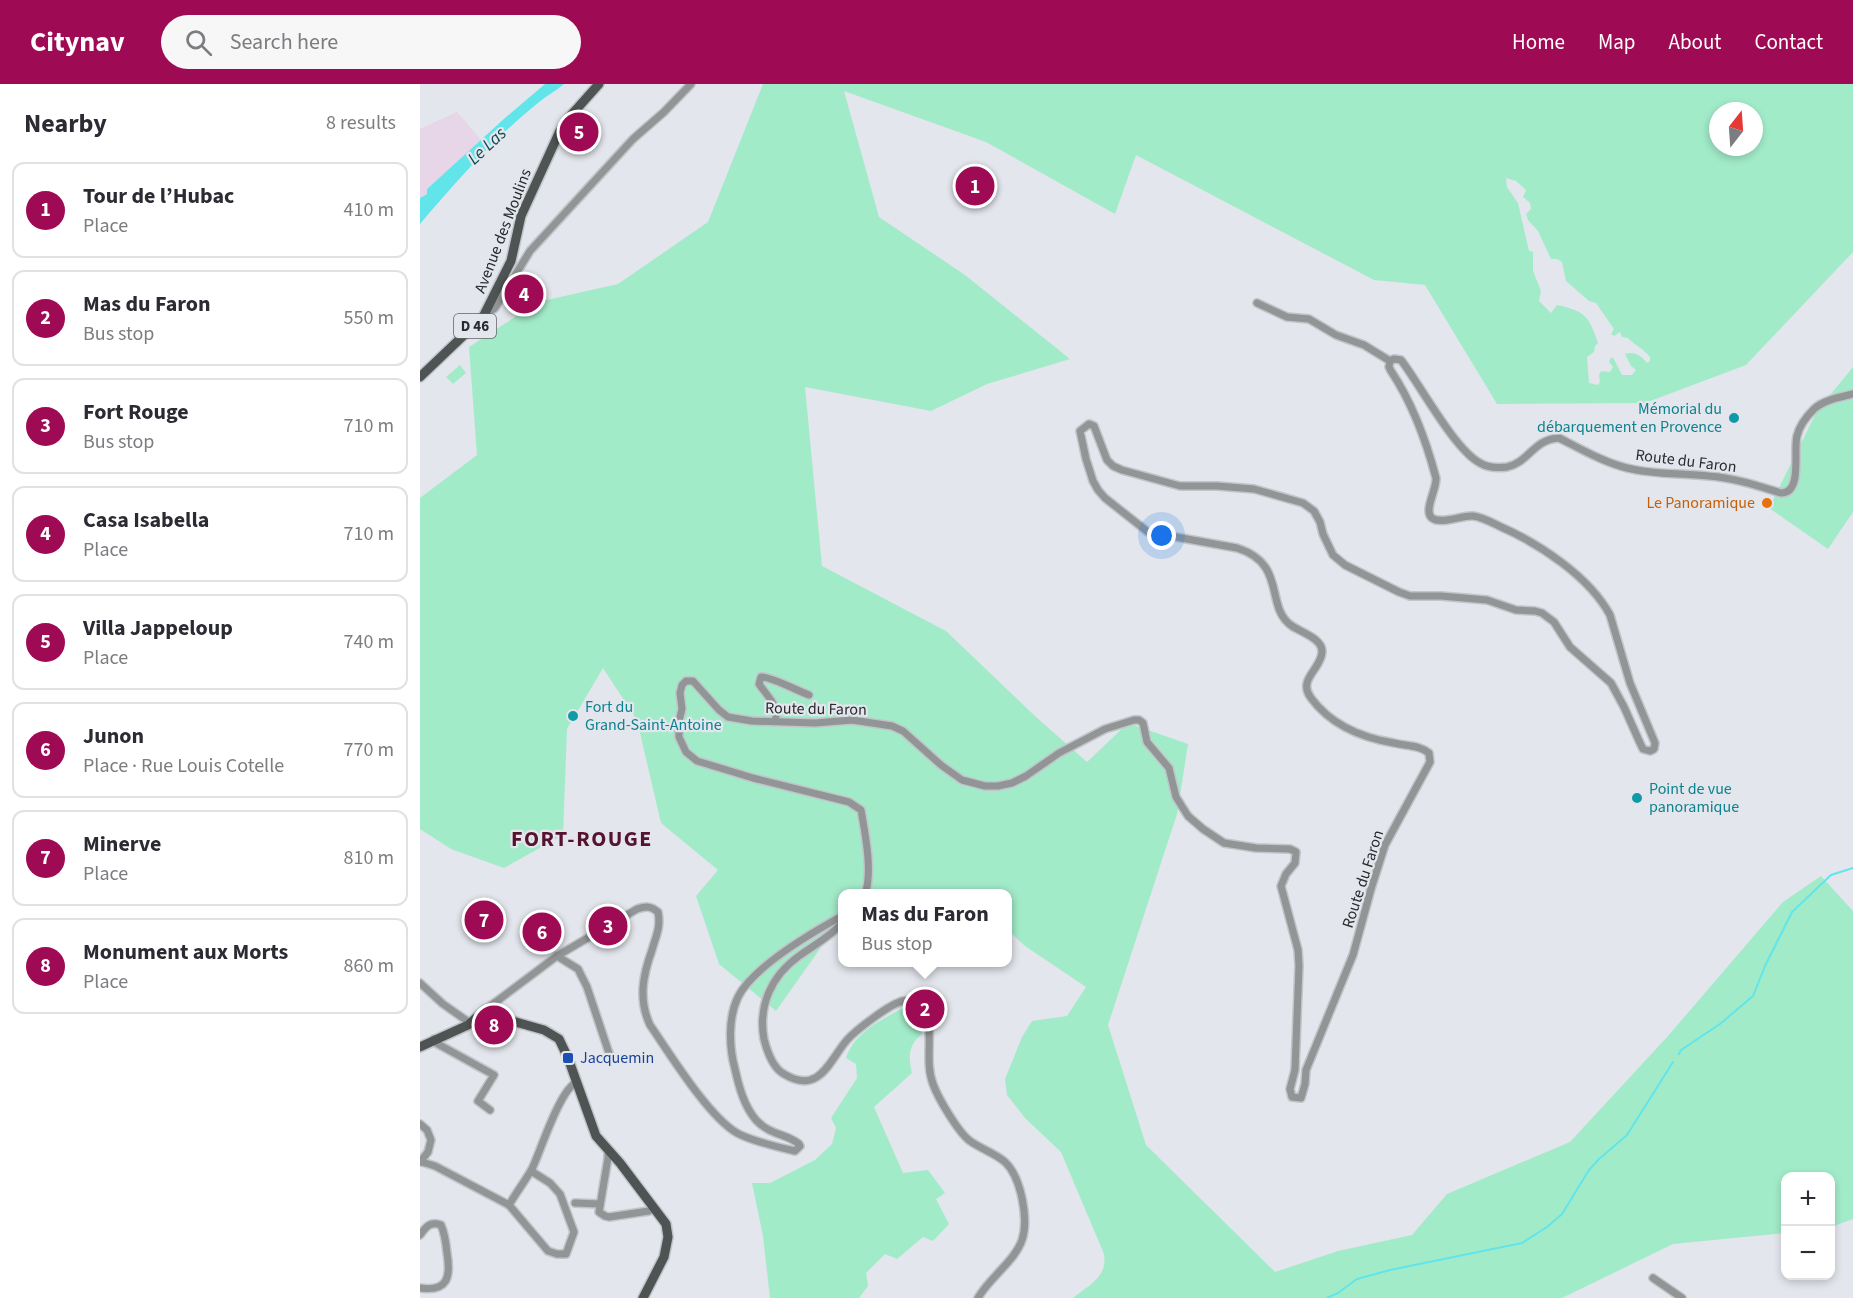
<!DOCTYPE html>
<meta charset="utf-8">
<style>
:root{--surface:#fff;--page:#f7f7f7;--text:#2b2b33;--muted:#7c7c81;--line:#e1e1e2;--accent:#9e0a53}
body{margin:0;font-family:"Source Sans 3",sans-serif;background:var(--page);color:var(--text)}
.controls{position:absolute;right:18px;bottom:18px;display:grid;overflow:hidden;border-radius:12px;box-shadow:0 3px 9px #0003}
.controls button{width:54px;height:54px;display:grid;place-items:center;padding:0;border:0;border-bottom:2px solid var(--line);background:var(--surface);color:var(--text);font:30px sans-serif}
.compass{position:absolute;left:1289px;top:18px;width:54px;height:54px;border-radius:50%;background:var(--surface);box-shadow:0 3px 9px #0003;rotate:17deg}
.you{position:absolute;left:742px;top:452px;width:21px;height:21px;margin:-15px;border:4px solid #fff;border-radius:50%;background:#1a73e8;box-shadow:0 0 0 9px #1a73e833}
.badge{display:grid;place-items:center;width:39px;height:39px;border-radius:50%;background:var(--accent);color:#fff;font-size:20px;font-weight:700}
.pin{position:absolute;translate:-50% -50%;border:3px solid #fff;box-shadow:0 2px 6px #0006}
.popup{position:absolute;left:418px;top:805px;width:174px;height:78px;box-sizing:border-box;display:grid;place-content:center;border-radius:12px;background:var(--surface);filter:drop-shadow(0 2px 4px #0005);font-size:20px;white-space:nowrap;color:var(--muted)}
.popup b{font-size:22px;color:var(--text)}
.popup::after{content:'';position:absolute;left:50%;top:100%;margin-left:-12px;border:12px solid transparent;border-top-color:var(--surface)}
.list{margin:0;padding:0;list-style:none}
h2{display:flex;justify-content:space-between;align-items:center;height:78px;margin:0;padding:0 24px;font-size:26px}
h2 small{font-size:20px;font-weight:400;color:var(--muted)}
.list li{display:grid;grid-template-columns:39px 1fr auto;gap:18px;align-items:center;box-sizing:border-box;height:96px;margin:0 12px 12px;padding:0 12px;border:2px solid var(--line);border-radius:12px}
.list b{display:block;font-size:22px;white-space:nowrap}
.list p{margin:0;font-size:20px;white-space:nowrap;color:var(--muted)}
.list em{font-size:20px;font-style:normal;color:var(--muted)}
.icon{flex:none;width:33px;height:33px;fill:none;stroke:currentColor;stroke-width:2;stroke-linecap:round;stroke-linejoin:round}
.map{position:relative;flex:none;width:1433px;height:1214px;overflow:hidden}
header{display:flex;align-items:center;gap:36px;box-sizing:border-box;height:84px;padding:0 30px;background:var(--accent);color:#fff}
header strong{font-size:28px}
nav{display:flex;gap:33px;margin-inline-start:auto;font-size:21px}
.search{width:420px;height:54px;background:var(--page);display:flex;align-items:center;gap:15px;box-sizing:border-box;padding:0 21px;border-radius:33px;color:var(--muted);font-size:22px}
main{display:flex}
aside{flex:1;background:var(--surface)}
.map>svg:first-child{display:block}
.education{fill:#e7d6e7}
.green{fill:#a2ebc9;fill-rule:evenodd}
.water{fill:#62e5ea}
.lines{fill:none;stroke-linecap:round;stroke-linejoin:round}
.stream{stroke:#62e5ea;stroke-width:2}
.minor-casing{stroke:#c2c4ca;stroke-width:10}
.major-casing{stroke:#c2c4ca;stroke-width:12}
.minor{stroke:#929595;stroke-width:7}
.major{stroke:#4e5453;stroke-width:9}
.culture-dot{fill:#0f9aa8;stroke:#e3e6ec;stroke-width:2}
.food-dot{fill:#e8710a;stroke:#e3e6ec;stroke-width:2}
.transit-dot{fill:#1a4fb4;stroke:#e3e6ec;stroke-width:2}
.labels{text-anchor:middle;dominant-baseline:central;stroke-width:4.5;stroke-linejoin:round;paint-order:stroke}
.shield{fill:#e3e6ec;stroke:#626366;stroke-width:1.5}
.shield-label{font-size:15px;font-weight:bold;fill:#2a2b2d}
.street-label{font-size:16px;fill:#2a2b2d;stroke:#e3e6ec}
.culture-label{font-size:16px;fill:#0d838f;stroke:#e3e6ec;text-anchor:start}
.food-label{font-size:16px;fill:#c56008;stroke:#e3e6ec;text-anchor:end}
.transit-label{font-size:16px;fill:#164399;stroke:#e3e6ec;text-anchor:start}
.water-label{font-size:18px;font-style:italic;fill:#0d494b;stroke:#e3e6ec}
.district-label{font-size:22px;font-weight:bold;letter-spacing:1.5px;fill:#56132e;stroke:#e3e6ec}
</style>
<header>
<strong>Citynav</strong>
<div class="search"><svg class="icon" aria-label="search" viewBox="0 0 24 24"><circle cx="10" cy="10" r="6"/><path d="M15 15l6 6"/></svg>Search here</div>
<nav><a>Home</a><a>Map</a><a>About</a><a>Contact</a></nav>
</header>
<main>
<aside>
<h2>Nearby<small>8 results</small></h2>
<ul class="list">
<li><span class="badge">1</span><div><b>Tour de l’Hubac</b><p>Place</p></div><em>410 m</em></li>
<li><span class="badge">2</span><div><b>Mas du Faron</b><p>Bus stop</p></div><em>550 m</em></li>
<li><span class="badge">3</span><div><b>Fort Rouge</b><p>Bus stop</p></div><em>710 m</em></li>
<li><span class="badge">4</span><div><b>Casa Isabella</b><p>Place</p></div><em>710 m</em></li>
<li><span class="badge">5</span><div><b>Villa Jappeloup</b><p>Place</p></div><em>740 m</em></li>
<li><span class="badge">6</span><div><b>Junon</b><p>Place · Rue Louis Cotelle</p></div><em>770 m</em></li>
<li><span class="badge">7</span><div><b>Minerve</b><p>Place</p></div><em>810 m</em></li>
<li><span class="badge">8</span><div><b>Monument aux Morts</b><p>Place</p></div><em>860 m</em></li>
</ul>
</aside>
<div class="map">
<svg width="1433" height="1214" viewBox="0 0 1433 1214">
<rect width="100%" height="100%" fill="#e3e6ec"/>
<polygon class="education" points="37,28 61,56 7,105 7,110 0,114 0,45"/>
<g class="green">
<path d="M343,0H1433V168L1326,281L1225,319L1077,320L1005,201L954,196L716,71L695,130L566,58L424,7L459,133L545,191L650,275L567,300L511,327L385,303L402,482L526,547L616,633L667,678L708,639L768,660L757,730L688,941L726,1061L855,1188L918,1167L992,1151L1027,1110L1150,1058L1248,952L1363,818L1401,792L1433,827V1135L1411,1143L1410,1092H1366L1365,1149L1253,1160L1142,1214H653C669,1201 688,1193 684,1170L641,1068L605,1034L587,1011L585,995L602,953L612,937L647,932L666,903L605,862L588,846V810L546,809L544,805L522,809L422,810V845L409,852L356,927L299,880L276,812L298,786L241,739L217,636L183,584L147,645L143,751L84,784L31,765L0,745V414L57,371L49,263L118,218L198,200L288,138ZM1298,27H1334V63H1298ZM1086,94L1096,97L1106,106L1103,113L1110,119L1111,125L1106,130L1108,136L1118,147L1131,175H1137L1142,178L1146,197L1169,217L1176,219L1194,245L1191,250L1194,252L1200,248L1202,253L1208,254C1214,261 1224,265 1230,273V277L1227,279C1220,271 1215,267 1205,270L1211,282L1216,286L1212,291H1202L1194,275L1191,273L1189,278L1193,283L1190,288L1181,287L1179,291L1180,298L1178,301L1169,299L1167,273L1174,268L1175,262L1178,259C1169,232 1165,227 1137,221L1131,229L1119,217L1121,207L1113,187V168L1109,167L1098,119L1087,103Z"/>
<polygon points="40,281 46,289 33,300 26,293"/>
<polygon points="1433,283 1433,428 1408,465 1349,424 1397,327"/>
<path d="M483,924L494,926L500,934L502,950C488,961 488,973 492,989L454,1023L483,1089L508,1086L525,1109L516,1115L529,1140L513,1157L503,1153L477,1175L465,1170L446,1189L448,1202L439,1214H350L343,1152L332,1099H350L395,1076L412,1060L416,1044L411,1034L437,994L436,980L426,974C434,949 461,936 483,924Z"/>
</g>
<path class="water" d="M125,0H144C136,7 126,12 118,19C74,54 36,98 0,140V114L7,110V105L85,34Z"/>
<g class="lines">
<g class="stream">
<polyline points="1259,970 1261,966 1300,940 1333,912 1345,882 1372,828 1411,791 1433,784"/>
<polyline points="907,1214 918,1209 937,1195 970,1186 1102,1159 1127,1143 1142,1130 1169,1086 1179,1075 1207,1051 1253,978"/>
</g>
<defs>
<g id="minor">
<polyline points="837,219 867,233 889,235 916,251 944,261 970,277"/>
<polyline points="68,226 72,226 75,224 110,167 213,55 244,28 271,0"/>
<path d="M355,637C360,622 347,612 339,600L341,593C350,592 378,607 389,611"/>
<path d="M445,810C453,788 445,749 441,726L429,718L333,694L277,677L266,668L259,653V637L262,625L260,609L262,601L266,597H273L299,626L308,633L332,637L395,639L432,636L472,642L483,647L521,681L542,696L565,702H578L592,699L606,692L639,669L685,645L714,636H719L723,639L727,658L749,684L756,713L768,732L783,745L804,759L836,764L870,765L876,768L875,779L866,790L861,802L878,866L879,882L875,986L870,1005L872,1013L881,1014L885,1000L886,986L933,871L951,805L965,761L1010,678L1009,669C999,661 987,662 974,659C943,654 911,641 891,614C877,595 901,586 902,568C903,555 881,548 872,542C844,523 868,480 817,464L728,448L685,414L678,406L673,397L666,375L660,347L669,340L674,342L687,376L693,382L702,386L760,402H797L834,405L883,419L894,427L900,438L903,450L913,471L925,481L979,508L990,512H1021L1067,516L1096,526L1115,527L1122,529L1134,538L1150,563L1191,599L1204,623L1220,659L1223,665L1230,667L1234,665L1235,659L1210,599L1190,531C1169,492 1118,459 1079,442C1071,438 1062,433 1053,432C1042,431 1021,441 1012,434C1003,427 1017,405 1016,394C1006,356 993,320 971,287L969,283L970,277L974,275L981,276C1001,302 1034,365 1060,379C1068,384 1078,384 1087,383C1108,379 1114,355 1139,354C1161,365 1183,378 1207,384C1234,391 1261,389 1289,392C1314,394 1338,402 1361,409C1383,409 1373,367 1377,352C1379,343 1387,332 1394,325C1404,316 1420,313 1433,310"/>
<path d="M422,839C410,853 394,861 379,872C351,892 338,922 344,955C347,967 353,984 364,990C400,1012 410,975 427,956C436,946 471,919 483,917C489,915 495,917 501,919C517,942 503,974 513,1000C518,1014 538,1048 550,1057C561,1065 575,1069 585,1078C601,1093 609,1135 602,1156C595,1177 569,1194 558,1214"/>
<polyline points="137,872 158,885 167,903 191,975"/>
<polyline points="0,899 23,920 50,939"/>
<path d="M65,926L137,872L217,825C226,822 231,822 238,828C241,843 236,852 232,866C223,891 218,915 230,941C250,970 288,1032 317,1049C329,1056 361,1064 375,1067L380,1062L379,1060C366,1049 351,1052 336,1036C324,1022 319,1003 315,985C309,963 308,934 318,913C333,883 393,848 422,832"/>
<polyline points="14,955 16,959 74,991 58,1017 70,1026"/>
<polyline points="0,1040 7,1046 11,1056 8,1068 0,1078"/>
<polyline points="188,1066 188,1074 179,1128 185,1132 189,1133 229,1127 234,1124"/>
<polyline points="2,1078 15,1082 89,1121 128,1167 137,1170 146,1170 154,1148 140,1110 130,1099 111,1087"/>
<polyline points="155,1119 180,1120"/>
<path d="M89,1121C96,1109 105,1097 112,1085C121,1066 140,1005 157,998"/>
<path d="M0,1151C6,1143 10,1137 21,1141C25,1150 26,1159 27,1169C31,1193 28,1208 0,1204"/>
<polyline points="1233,1194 1262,1214"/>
</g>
<g id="major">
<polyline points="0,293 63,233 91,177 101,132 139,49 145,38 179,0"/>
<polyline points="0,963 48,941 65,926 71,931 124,946 139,955 148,974 176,1052 200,1079 246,1140 248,1153 244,1173 223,1214"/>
</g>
</defs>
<use href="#minor" class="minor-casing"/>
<use href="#major" class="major-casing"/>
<use href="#minor" class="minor"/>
<use href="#major" class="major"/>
</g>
<g class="culture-dot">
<circle cx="1314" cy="334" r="6"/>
<circle cx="153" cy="632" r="6"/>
<circle cx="1217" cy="714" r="6"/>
</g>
<circle class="food-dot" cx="1347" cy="419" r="6"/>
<rect class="transit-dot" x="142" y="968" width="12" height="12" rx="3"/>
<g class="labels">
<rect class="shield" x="34" y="230" width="42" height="24" rx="4.5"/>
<g class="shield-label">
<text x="55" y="242">D 46</text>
</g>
<g class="street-label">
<text transform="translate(83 147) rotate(-69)">Avenue des Moulins</text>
<text transform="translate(1266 377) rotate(7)">Route du Faron</text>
<text transform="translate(396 625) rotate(1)">Route du Faron</text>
<text transform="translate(943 795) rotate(-72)">Route du Faron</text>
</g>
<g class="culture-label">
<text x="1302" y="325" text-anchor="end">Mémorial du<tspan x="1302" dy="18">débarquement en Provence</tspan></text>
<text x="165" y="623">Fort du<tspan x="165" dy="18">Grand-Saint-Antoine</tspan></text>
<text x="1229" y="705">Point de vue<tspan x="1229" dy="18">panoramique</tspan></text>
</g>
<g class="food-label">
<text x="1335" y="419">Le Panoramique</text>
</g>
<g class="transit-label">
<text x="160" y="974">Jacquemin</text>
</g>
<g class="water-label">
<text transform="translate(67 62) rotate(-43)">Le Las</text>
</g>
<g class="district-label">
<text x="162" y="755">FORT-ROUGE</text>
</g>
</g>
</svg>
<div class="controls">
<button>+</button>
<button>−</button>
</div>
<svg class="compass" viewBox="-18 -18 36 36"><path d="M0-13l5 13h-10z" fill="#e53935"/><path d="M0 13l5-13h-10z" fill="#7c7c81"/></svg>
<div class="you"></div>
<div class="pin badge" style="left:555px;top:102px">1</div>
<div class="pin badge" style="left:505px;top:925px">2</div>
<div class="popup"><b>Mas du Faron</b>Bus stop</div>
<div class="pin badge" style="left:188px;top:842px">3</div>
<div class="pin badge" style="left:104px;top:210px">4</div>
<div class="pin badge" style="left:159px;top:48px">5</div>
<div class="pin badge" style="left:122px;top:848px">6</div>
<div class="pin badge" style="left:64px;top:836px">7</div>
<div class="pin badge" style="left:74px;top:941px">8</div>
</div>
</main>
